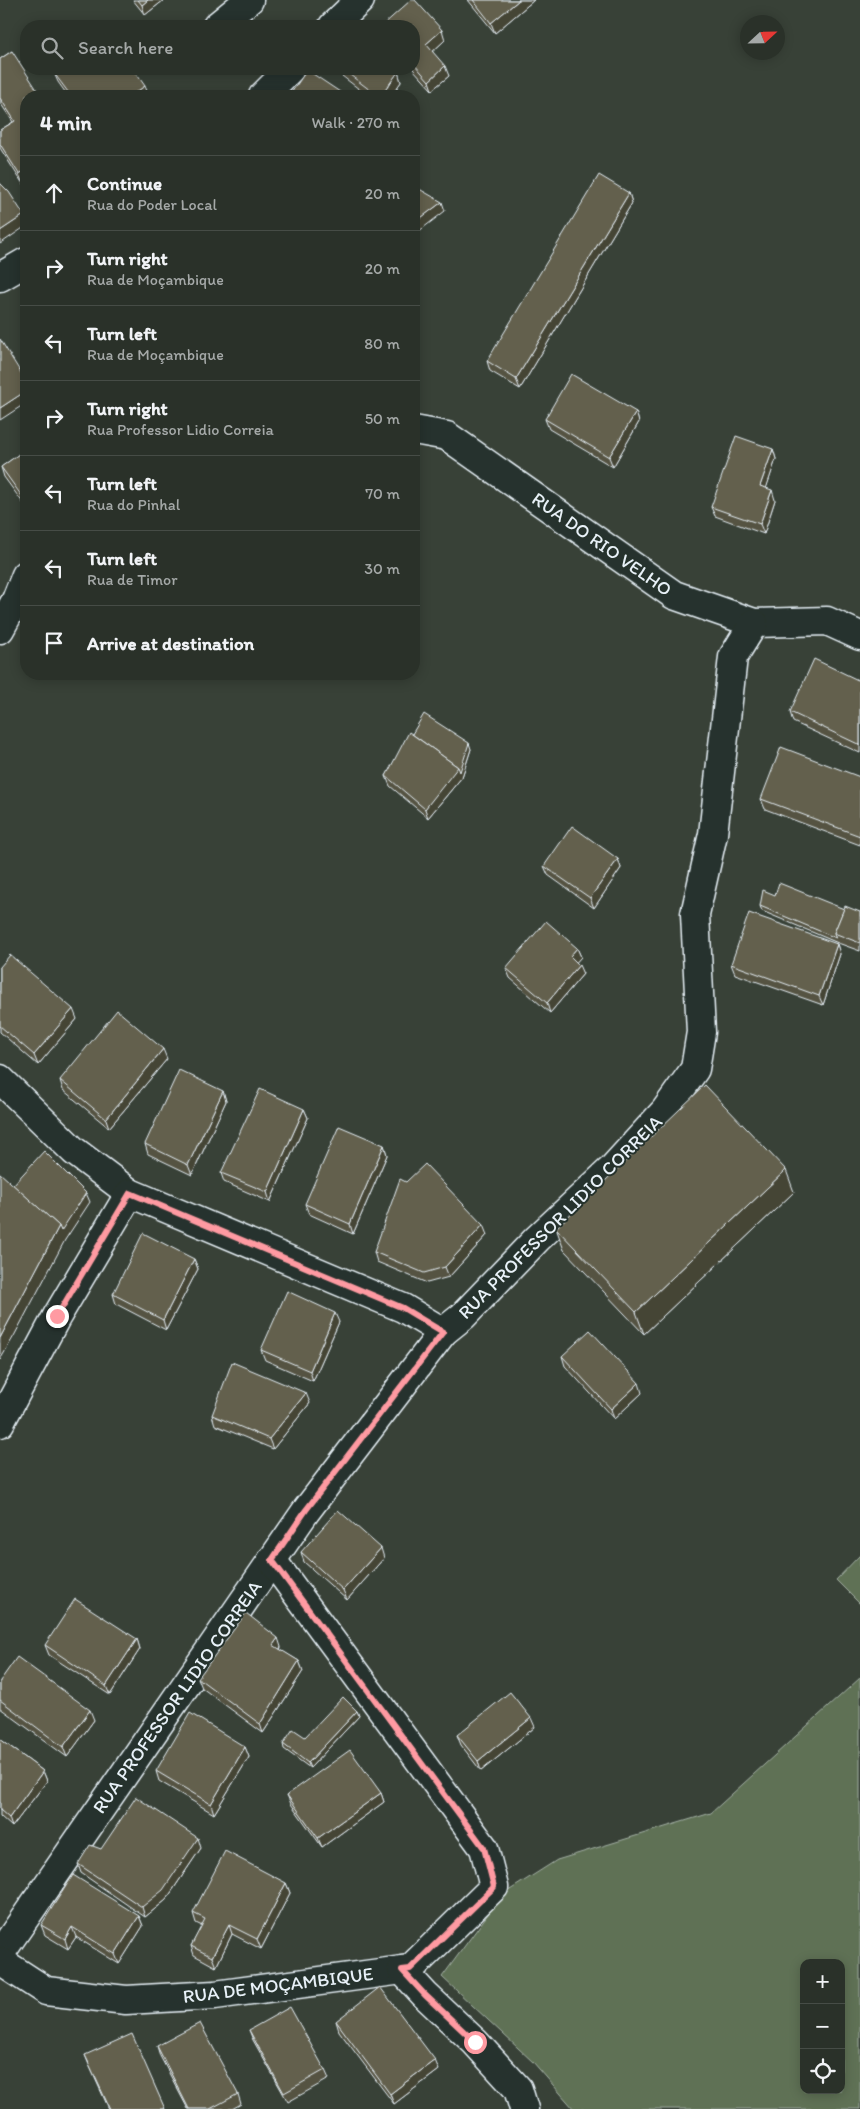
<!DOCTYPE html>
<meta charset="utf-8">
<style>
:root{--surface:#2a3129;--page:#363d35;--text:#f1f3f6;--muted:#a5a9a8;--line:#464c46}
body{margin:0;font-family:Itim,sans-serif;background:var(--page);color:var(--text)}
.controls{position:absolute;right:15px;bottom:15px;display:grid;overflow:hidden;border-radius:10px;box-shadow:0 2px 12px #0003}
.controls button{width:45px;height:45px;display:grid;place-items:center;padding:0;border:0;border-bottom:1px solid var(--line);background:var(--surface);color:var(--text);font:25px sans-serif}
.compass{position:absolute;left:740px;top:15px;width:45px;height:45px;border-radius:50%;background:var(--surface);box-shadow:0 2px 12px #0003;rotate:68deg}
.stop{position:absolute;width:15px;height:15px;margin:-11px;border:4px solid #ff9aa2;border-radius:50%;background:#fff}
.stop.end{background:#ff9aa2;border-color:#fff;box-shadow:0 1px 5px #0008}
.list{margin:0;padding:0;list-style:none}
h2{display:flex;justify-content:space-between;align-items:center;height:65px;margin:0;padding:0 20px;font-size:21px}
h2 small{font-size:16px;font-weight:400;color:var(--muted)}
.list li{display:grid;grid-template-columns:32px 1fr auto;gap:15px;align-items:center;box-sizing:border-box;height:75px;padding:0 20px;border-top:1px solid var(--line)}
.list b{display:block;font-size:19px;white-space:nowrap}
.list p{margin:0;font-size:16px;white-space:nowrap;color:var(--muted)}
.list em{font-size:16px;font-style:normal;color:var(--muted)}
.icon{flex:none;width:28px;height:28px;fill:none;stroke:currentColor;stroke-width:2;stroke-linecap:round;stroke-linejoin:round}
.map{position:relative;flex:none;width:860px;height:2109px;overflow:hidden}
.search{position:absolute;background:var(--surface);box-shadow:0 2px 12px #0003;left:20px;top:20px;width:400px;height:55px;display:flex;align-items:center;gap:12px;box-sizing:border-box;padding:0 18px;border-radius:20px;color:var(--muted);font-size:19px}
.panel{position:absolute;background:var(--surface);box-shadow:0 2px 12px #0003;left:20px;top:90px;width:400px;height:590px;border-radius:20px}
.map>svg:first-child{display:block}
.green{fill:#5f7154;stroke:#a4b1a6;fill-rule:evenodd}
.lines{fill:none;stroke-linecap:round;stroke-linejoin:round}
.minor-casing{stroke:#e8f1f8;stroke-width:31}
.secondary-casing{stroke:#e8f1f8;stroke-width:31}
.minor{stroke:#26332d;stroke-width:28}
.secondary{stroke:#26332d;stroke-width:28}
.wall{fill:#555342;stroke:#e8f1f8}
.shaded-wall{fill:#454436;stroke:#e8f1f8}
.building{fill:#63614d;stroke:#e8f1f8}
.route{stroke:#ff9aa2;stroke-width:6}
.labels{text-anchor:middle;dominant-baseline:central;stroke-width:4;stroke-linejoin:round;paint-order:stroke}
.street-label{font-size:19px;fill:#e8f1f8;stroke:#26332d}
</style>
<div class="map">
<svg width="860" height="2109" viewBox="0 0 860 2109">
<rect width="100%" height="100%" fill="#384137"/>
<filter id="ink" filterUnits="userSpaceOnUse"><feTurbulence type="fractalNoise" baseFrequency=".02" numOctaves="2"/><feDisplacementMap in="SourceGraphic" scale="10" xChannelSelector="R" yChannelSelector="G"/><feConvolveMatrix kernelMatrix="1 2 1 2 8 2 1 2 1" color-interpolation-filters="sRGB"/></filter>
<g filter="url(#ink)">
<g class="green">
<polygon points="860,1555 860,1604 836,1580"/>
<path d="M860,1678V2109H574L533,2062L442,1977L502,1895L557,1860L711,1813ZM804,1963H841V2090H804Z"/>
</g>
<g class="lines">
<defs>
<g id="minor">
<polyline points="217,26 249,0"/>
<polyline points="414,430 447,436 674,595 754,623 827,621 860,636"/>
<polyline points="0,629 16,600 26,575"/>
<polyline points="0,1079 74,1151 130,1193 403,1308 443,1332"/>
<polyline points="0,1423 57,1316 130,1193"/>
<polyline points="0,1954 306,1511 443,1332 463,1316 537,1239 613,1168 665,1111 695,1069 701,1032 695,914 713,834 733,657 754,623"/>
<polyline points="0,1961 46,1991 126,2000 215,1995 410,1969 494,1887 484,1848 272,1560"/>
<polyline points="402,1970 425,1995 475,2042 518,2089 524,2109"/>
</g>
<g id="secondary">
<polyline points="333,26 360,0"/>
<polyline points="263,96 290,69"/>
<polyline points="0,277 26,262"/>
</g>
</defs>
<use href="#minor" class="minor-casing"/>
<use href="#secondary" class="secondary-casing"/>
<use href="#minor" class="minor"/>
<use href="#secondary" class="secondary"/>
</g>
<g class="wall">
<polygon points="133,0 164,0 145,15"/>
<polygon points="468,0 534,0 495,33"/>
<polygon points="414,26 445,40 432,52 449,76 432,90 413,69"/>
<polygon points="12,51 23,184 0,148 0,130 13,122 1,104 0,104 0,59"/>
<polygon points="333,69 394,69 398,72 401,82 391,96 368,96"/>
<polygon points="54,73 149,96 68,96 58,82"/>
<polygon points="629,193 632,203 520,389 490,371 487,361"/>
<polygon points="636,412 639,422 613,467 549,429 545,419"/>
<polygon points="26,449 26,507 4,477 1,467"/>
<polygon points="773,449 776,459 766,488 775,500 764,534 715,516 711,507"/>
<polygon points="860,681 860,753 793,722 790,712"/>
<polygon points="412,734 471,749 462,777 428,818 390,786 386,776"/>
<polygon points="860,777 860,845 765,809 761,799"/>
<polygon points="618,859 621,868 594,908 548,875 544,866"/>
<polygon points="775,895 860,912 860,951 838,943 762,911 760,906"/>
<polygon points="837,944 840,954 823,1005 735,974 731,964"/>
<polygon points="577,948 581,957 576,962 583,974 550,1013 510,978 506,968"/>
<polygon points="0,967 77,1019 38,1065 0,1032"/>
<polygon points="167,1059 109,1128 63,1090 60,1080"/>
<polygon points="223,1091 226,1101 192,1175 148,1154 145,1144"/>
<polygon points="304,1109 308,1118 270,1202 224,1182 221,1173"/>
<polygon points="384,1145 387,1155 353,1234 309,1214 305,1204"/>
<polygon points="794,1192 644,1334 564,1250 556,1228"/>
<polygon points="487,1235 449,1277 427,1283 377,1262 374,1252"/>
<polygon points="194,1259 198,1269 166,1330 116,1304 113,1294"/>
<polygon points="339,1322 313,1381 265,1360 261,1350"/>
<polygon points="562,1356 642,1393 614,1419 565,1366"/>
<polygon points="310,1403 273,1449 215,1425 212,1415"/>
<polygon points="301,1552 384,1558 347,1600 304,1562"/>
<polygon points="137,1639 140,1649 110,1695 49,1655 45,1645"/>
<polygon points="281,1647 280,1650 299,1661 303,1671 263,1733 202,1688 198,1678"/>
<polygon points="0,1681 94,1720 67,1757 0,1708"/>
<polygon points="357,1711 359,1716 310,1768 284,1749 283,1744 305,1737"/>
<polygon points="535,1727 481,1771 461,1745 457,1735"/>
<polygon points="0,1739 43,1771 47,1781 12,1827 0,1816"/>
<polygon points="245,1747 249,1757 214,1814 159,1781 156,1771"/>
<polygon points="381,1793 384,1802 322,1847 291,1804 287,1795"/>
<polygon points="201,1848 166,1900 145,1917 81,1873 78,1864 101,1849"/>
<polygon points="286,1883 290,1893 261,1949 232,1934 216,1967 194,1955 191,1946 202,1926 196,1923 193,1913"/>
<polygon points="139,1916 143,1926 119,1964 76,1937 68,1949 45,1935 41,1925"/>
<polygon points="336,2021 439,2070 394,2104 339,2031"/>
<polygon points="249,2030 325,2070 329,2079 288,2102 253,2040"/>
<polygon points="157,2046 238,2094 241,2104 232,2109 188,2109 160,2056"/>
<polygon points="85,2055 165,2109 109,2109 89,2065"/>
</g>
<g class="shaded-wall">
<polygon points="148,0 164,0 145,15 142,5"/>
<polygon points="519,0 534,0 495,33 491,23"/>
<polygon points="442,30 445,40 430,54 426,44"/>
<polygon points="445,66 449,76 432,90 429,81"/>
<polygon points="398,72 401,82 391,96 381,96"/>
<polygon points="145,86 149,96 130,96"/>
<polygon points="26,170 26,182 23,184 19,174"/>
<polygon points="629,193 632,203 520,389 516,379"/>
<polygon points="442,202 445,211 414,235 414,223"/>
<polygon points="24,215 26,221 26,226 0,244 0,231"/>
<polygon points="26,391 26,403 0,420 0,408"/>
<polygon points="636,412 639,422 613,467 609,457"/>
<polygon points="773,449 776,459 764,495 760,486"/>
<polygon points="772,490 775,500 764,534 760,524"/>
<polygon points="469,743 471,749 462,777 428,818 425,809"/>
<polygon points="618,859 621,868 594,908 590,898"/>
<polygon points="837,944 840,954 823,1005 819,996"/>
<polygon points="577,948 581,957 573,966 570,956"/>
<polygon points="579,965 583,974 550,1013 547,1003"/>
<polygon points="73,1009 77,1019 38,1065 34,1055"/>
<polygon points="163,1049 167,1059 109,1128 106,1119"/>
<polygon points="223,1091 226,1101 192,1175 188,1165"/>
<polygon points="304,1109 308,1118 270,1202 267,1192"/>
<polygon points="384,1145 387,1155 353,1234 350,1224"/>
<polygon points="786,1170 794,1192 644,1334 636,1312"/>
<polygon points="86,1193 90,1202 65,1240 14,1336 0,1360 0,1338 59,1226"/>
<polygon points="483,1225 487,1235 449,1277 445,1267"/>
<polygon points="194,1259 198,1269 166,1330 163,1320"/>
<polygon points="335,1313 339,1322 313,1381 310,1371"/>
<polygon points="639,1383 642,1393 614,1419 611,1409"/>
<polygon points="306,1393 310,1403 273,1449 269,1439"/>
<polygon points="381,1548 384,1558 347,1600 343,1590"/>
<polygon points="278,1638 281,1647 276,1655 273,1645"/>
<polygon points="137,1639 140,1649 110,1695 106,1686"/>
<polygon points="299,1661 303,1671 263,1733 260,1724"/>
<polygon points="90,1710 94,1720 67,1757 63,1747"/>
<polygon points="357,1711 359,1716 310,1768 308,1763"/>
<polygon points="531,1718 535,1727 481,1771 478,1761"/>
<polygon points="245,1747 249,1757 214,1814 211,1804"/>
<polygon points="43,1771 47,1781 12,1827 9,1818"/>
<polygon points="381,1793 384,1802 322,1847 318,1838"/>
<polygon points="198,1838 201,1848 166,1900 145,1917 142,1907"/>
<polygon points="286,1883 290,1893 261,1949 257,1939"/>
<polygon points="139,1916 143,1926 119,1964 115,1954"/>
<polygon points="229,1925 232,1934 216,1967 212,1957"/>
<polygon points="72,1927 76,1937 68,1949 65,1939"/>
<polygon points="435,2060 439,2070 394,2104 390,2094"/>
</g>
<g class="building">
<polygon points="138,0 148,0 142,5"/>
<polygon points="411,0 415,0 442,30 426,44 445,66 429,81 414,64 414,26 382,26"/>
<polygon points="473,0 519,0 491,23"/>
<polygon points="345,23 349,26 342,26"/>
<polygon points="12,51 41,96 26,96 26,170 19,174 0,144 0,130 15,121 0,98 0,59"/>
<polygon points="60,69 133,69 145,86 130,96 71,96 54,73"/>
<polygon points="342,69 394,69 398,72 381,96 378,96"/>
<polygon points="307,70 346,96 289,96"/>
<polygon points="599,175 629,193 516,379 487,361"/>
<polygon points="0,183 9,192 24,215 0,231"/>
<polygon points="414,186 442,202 414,223"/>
<polygon points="0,339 26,381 26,391 0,408"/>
<polygon points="571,374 636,412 609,457 545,419"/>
<polygon points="736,436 773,449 760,486 772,490 760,524 711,507"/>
<polygon points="26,449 26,502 1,467"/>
<polygon points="814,659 860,681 860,745 790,712"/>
<polygon points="424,714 469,743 460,772 458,767 412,734"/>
<polygon points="409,732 458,767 425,809 386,776"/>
<polygon points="781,747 860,777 860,836 761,799"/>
<polygon points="572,826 618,859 590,898 544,866"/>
<polygon points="779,883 844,909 834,933 836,938 760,906 763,890 775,895"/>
<polygon points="845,906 860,912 860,943 834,933"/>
<polygon points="749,913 837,944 819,996 731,964"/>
<polygon points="546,921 577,948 570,956 579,965 547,1003 506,968"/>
<polygon points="10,955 73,1009 34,1055 0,1026 0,967"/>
<polygon points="117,1010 163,1049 106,1119 60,1080"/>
<polygon points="179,1070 223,1091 188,1165 145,1144"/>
<polygon points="705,1085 786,1170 636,1312 556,1228"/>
<polygon points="260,1089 304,1109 267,1192 221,1173"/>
<polygon points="339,1126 384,1145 350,1224 305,1204"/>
<polygon points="44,1151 86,1193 61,1231 59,1226 13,1185"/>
<polygon points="425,1164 483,1225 445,1267 424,1273 374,1252 400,1179 406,1182"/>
<polygon points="0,1173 59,1226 0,1338"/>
<polygon points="143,1233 194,1259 163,1320 113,1294"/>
<polygon points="287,1291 335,1313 310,1371 261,1350"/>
<polygon points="590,1330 639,1383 611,1409 562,1356"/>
<polygon points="232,1362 306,1393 269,1439 212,1415"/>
<polygon points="338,1510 381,1548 343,1590 301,1552"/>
<polygon points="75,1599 137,1639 106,1686 45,1645"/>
<polygon points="246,1613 278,1638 273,1645 299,1661 260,1724 198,1678"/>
<polygon points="17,1657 90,1710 63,1747 0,1700 0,1681"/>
<polygon points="510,1692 531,1718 478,1761 457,1735"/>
<polygon points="343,1697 357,1711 308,1763 283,1744 293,1729 305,1737"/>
<polygon points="190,1713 245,1747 211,1804 156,1771"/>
<polygon points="0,1739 43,1771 9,1818 0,1810"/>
<polygon points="350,1750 381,1793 318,1838 287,1795"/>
<polygon points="136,1797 198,1838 163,1890 142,1907 78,1864 90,1845 101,1849"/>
<polygon points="225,1851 286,1883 257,1939 229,1925 212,1957 191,1946 205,1919 193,1913"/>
<polygon points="73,1875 139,1916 115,1954 72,1927 65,1939 41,1925"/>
<polygon points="380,1987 435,2060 390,2094 336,2021"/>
<polygon points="290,2007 325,2070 284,2093 249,2030"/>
<polygon points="200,2023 238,2094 210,2109 189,2109 157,2046"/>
<polygon points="132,2034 165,2109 110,2109 85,2055"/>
</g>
</g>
<g class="lines" filter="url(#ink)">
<polyline class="route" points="57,1316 130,1193 403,1308 443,1332 306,1510 272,1560 484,1848 494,1887 410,1969 402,1970 425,1995 475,2042"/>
</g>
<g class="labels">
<g class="street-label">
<text transform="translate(602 544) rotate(35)">RUA DO RIO VELHO</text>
<text transform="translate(560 1217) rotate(-45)">RUA PROFESSOR LIDIO CORREIA</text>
<text transform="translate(177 1697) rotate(-55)">RUA PROFESSOR LIDIO CORREIA</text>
<text transform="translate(278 1985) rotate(-7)">RUA DE MOÇAMBIQUE</text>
</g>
</g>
</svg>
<div class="controls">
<button>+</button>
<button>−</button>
<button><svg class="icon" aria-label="locate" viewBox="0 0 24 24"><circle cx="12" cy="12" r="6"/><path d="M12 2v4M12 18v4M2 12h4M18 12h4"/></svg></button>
</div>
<svg class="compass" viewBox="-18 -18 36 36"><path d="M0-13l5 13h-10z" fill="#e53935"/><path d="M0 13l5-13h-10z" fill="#a5a9a8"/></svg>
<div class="stop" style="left:475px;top:2042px"></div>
<div class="stop end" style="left:57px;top:1316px"></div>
<div class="search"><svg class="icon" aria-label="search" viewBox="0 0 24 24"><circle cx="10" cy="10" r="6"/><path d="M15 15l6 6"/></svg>Search here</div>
<section class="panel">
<h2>4 min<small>Walk · 270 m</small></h2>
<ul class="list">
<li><svg class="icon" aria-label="ahead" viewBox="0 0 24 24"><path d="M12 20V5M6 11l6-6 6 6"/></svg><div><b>Continue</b><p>Rua do Poder Local</p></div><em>20 m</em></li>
<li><svg class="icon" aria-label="right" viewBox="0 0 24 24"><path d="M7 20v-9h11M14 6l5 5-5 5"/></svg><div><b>Turn right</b><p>Rua de Moçambique</p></div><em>20 m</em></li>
<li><svg class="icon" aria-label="left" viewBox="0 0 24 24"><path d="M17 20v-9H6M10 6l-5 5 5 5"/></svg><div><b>Turn left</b><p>Rua de Moçambique</p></div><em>80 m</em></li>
<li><svg class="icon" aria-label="right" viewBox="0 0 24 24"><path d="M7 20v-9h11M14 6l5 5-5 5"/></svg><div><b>Turn right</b><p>Rua Professor Lidio Correia</p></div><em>50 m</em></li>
<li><svg class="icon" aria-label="left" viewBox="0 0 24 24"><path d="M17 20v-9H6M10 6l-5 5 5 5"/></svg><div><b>Turn left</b><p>Rua do Pinhal</p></div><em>70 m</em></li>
<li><svg class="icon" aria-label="left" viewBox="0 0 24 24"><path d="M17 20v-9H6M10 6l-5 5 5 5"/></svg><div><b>Turn left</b><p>Rua de Timor</p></div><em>30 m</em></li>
<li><svg class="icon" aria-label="arrive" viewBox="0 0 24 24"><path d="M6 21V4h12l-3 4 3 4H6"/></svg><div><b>Arrive at destination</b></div></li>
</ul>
</section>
</div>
